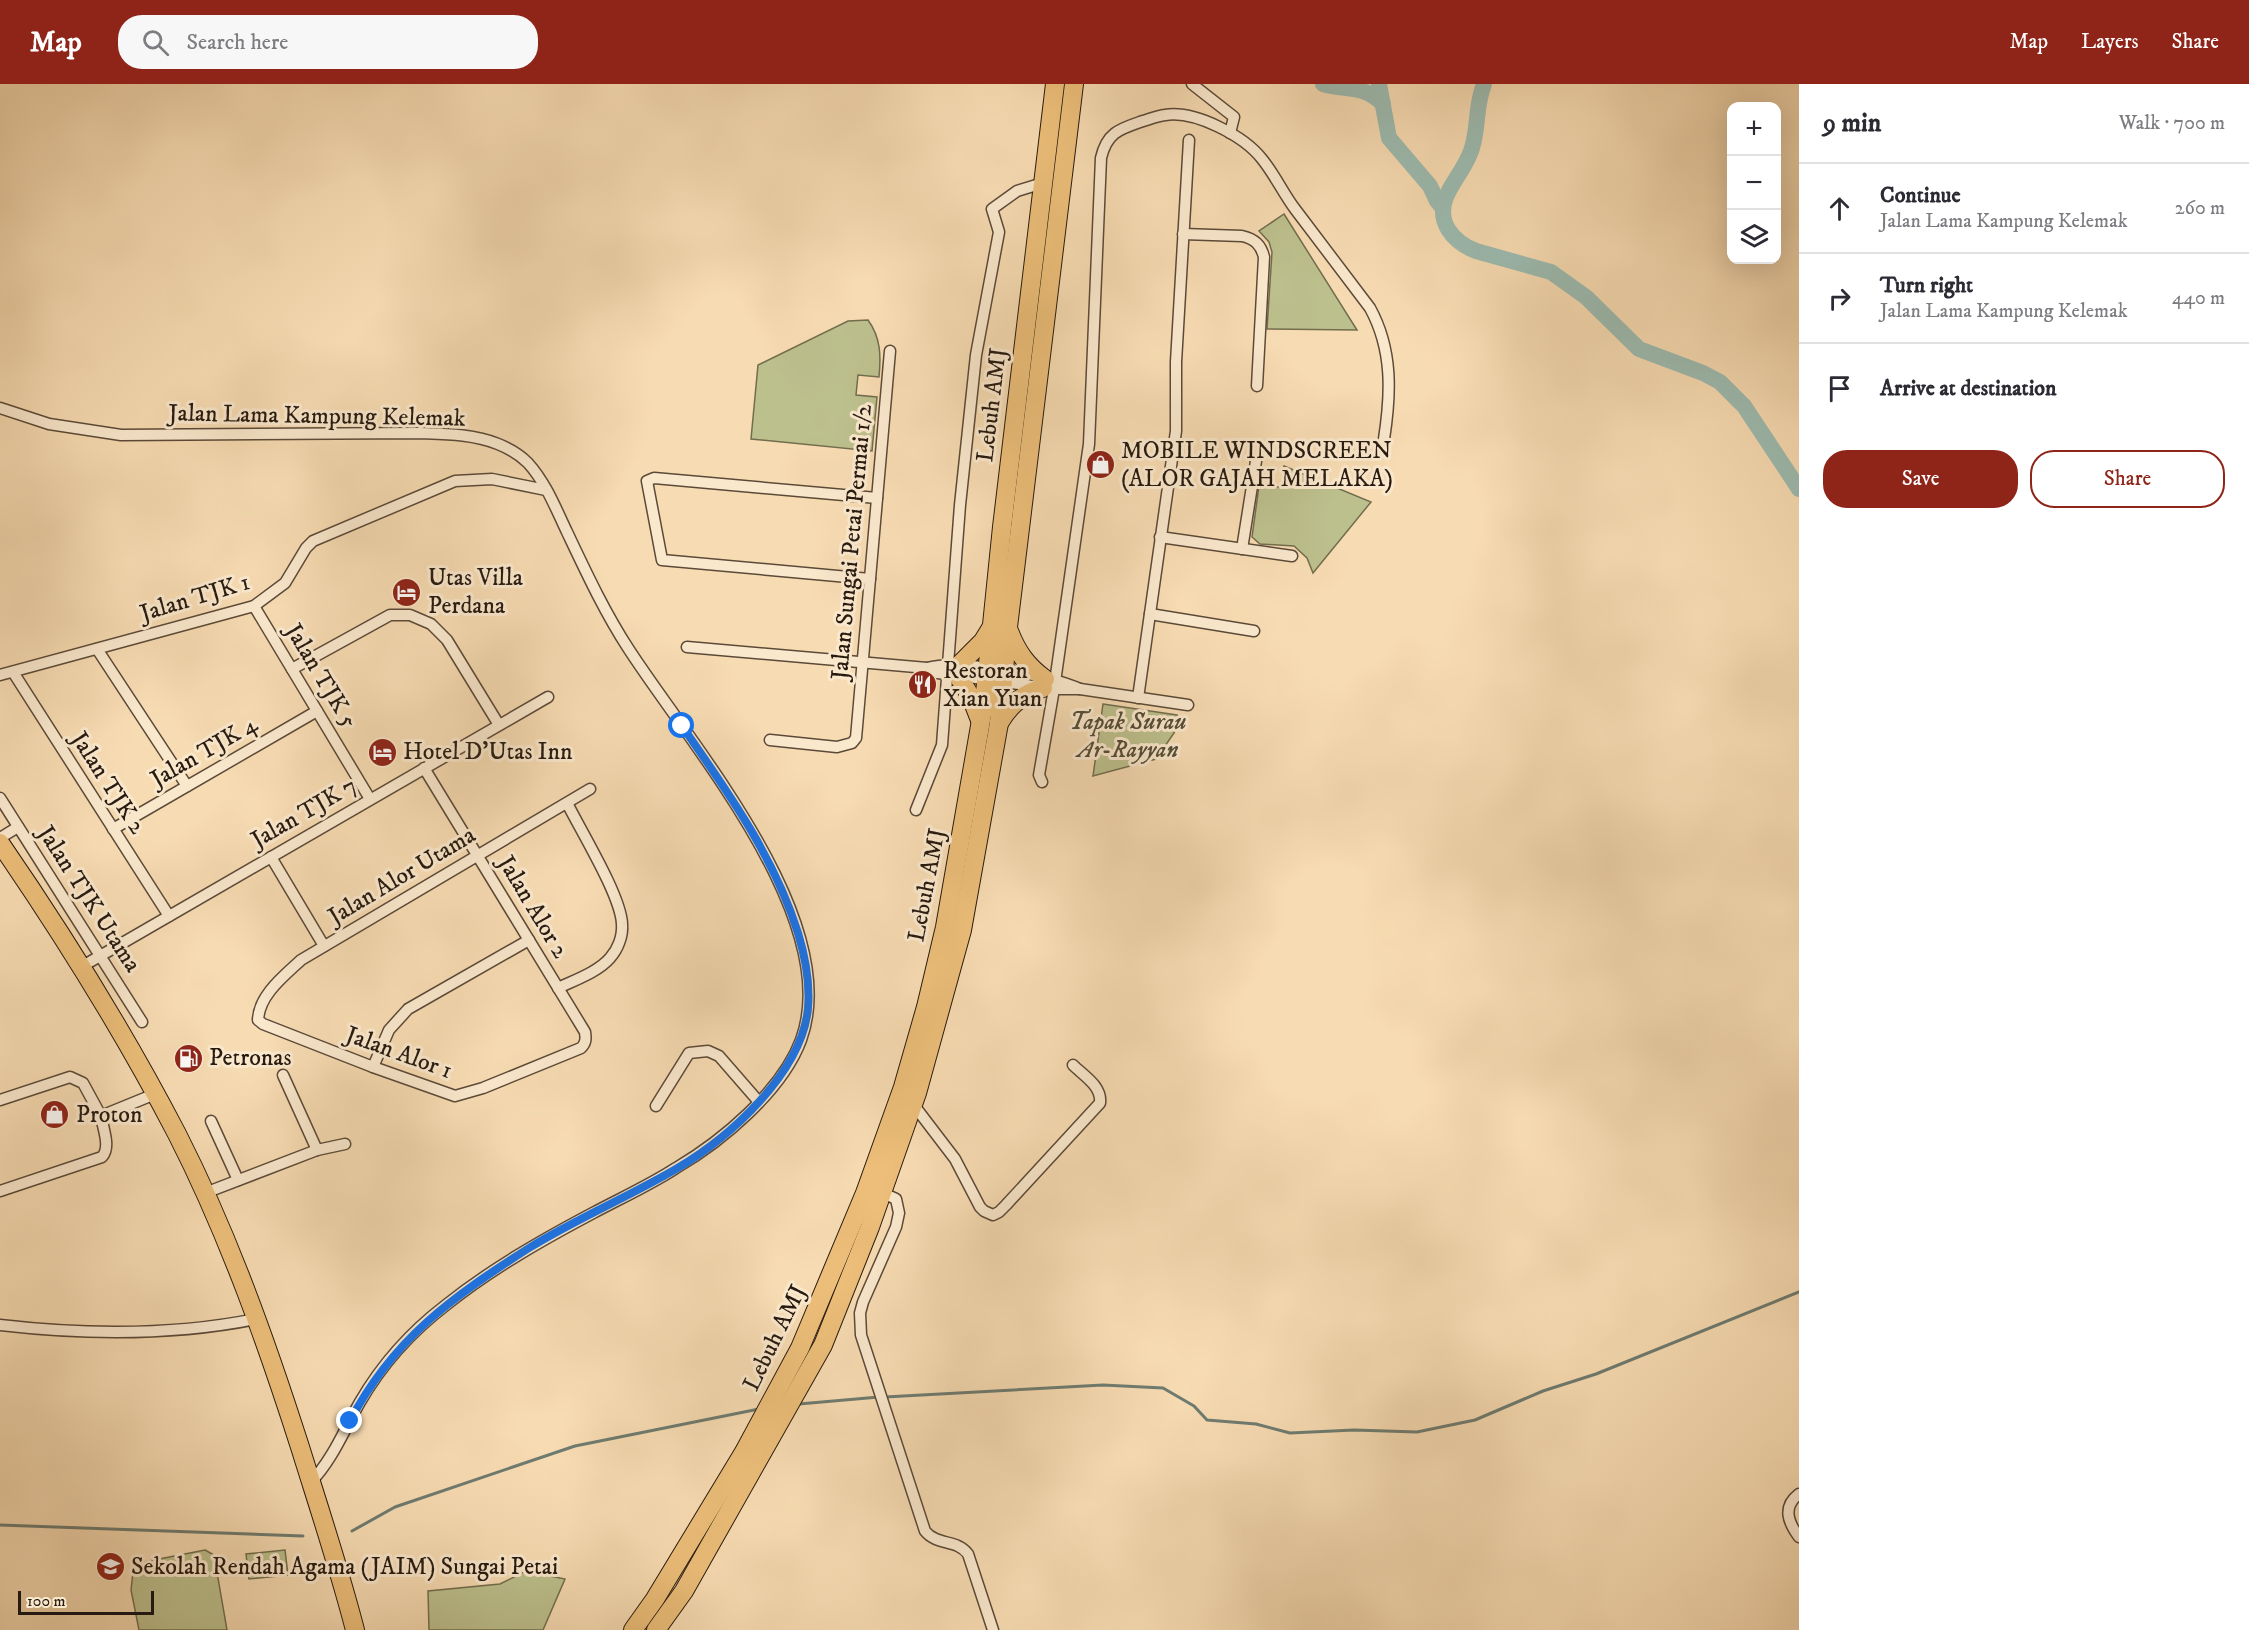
<!DOCTYPE html>
<meta charset="utf-8">
<style>
:root{--surface:#fff;--page:#f7f7f7;--text:#2b2b33;--muted:#7c7c81;--line:#e1e1e2;--accent:#8f2418}
body{margin:0;font-family:"IM FELL DW Pica",serif;background:var(--page);color:var(--text)}
.controls{position:absolute;right:18px;top:18px;display:grid;overflow:hidden;border-radius:12px;box-shadow:0 6px 24px #0002}
.controls button{width:54px;height:54px;display:grid;place-items:center;padding:0;border:0;border-bottom:2px solid var(--line);background:var(--surface);color:var(--text);font:30px sans-serif}
.scale{position:absolute;left:18px;bottom:15px;width:136px;box-sizing:border-box;padding-left:6px;border:3px solid #271a10;border-top:0;font-size:16px;line-height:21px;white-space:nowrap;color:#271a10;-webkit-text-stroke:4px #fae8cd;paint-order:stroke}
.stop{position:absolute;width:18px;height:18px;margin:-14px;border:4px solid #1a73e8;border-radius:50%;background:#fff}
.stop.end{background:#1a73e8;border-color:#fff;box-shadow:0 2px 6px #0008}
.list{margin:0;padding:0;list-style:none}
h2{display:flex;justify-content:space-between;align-items:center;height:78px;margin:0;padding:0 24px;font-size:26px}
h2 small{font-size:20px;font-weight:400;color:var(--muted)}
.list li{display:grid;grid-template-columns:39px 1fr auto;gap:18px;align-items:center;box-sizing:border-box;height:90px;padding:0 24px;border-top:2px solid var(--line)}
.list b{display:block;font-size:22px;white-space:nowrap}
.list p{margin:0;font-size:20px;white-space:nowrap;color:var(--muted)}
.list em{font-size:20px;font-style:normal;color:var(--muted)}
.actions{display:flex;gap:12px;padding:18px 24px}
.actions a{flex:1;padding:14px 0;border:2px solid var(--accent);border-radius:24px;text-align:center;font-size:21px;color:var(--accent)}
.actions .main{background:var(--accent);color:#fff}
.icon{flex:none;width:33px;height:33px;fill:none;stroke:currentColor;stroke-width:2;stroke-linecap:round;stroke-linejoin:round}
.map{position:relative;flex:none;width:1799px;height:1546px;overflow:hidden}
header{display:flex;align-items:center;gap:36px;box-sizing:border-box;height:84px;padding:0 30px;background:var(--accent);color:#fff}
header strong{font-size:28px}
nav{display:flex;gap:33px;margin-inline-start:auto;font-size:21px}
.search{width:420px;height:54px;background:var(--page);display:flex;align-items:center;gap:15px;box-sizing:border-box;padding:0 21px;border-radius:24px;color:var(--muted);font-size:22px}
main{display:flex}
aside{flex:1;background:var(--surface)}
.map>svg:first-child{display:block}
.green{fill:#bcc08d;stroke:#726d4e;stroke-width:1.5}
.lines{fill:none;stroke-linecap:round;stroke-linejoin:round}
.stream{stroke:#6e7b70;stroke-width:3}
.river{stroke:#9dbbb0;stroke-width:16}
.minor-casing{stroke:#5b4a38;stroke-width:13}
.primary-casing{stroke:#271a10;stroke-width:20}
.trunk-casing{stroke:#271a10;stroke-width:20}
.minor{stroke:#fae8cd;stroke-width:10}
.primary{stroke:#ecbe79;stroke-width:18}
.trunk{stroke:#ecbe79;stroke-width:18}
.route{stroke:#1a73e8;stroke-width:8}
.labels{text-anchor:middle;dominant-baseline:central;stroke-width:6;stroke-linejoin:round;paint-order:stroke}
.street-label{font-size:24px;fill:#271a10;stroke:#fae8cd}
.poi-label{font-size:24px;fill:#271a10;stroke:#fae8cd;text-anchor:start}
.park-label{font-size:24px;font-style:italic;fill:#544c36;stroke:#fae8cd}
</style>
<header>
<strong>Map</strong>
<div class="search"><svg class="icon" aria-label="search" viewBox="0 0 24 24"><circle cx="10" cy="10" r="6"/><path d="M15 15l6 6"/></svg>Search here</div>
<nav><a>Map</a><a>Layers</a><a>Share</a></nav>
</header>
<main>
<div class="map">
<svg width="1799" height="1546" viewBox="0 0 1799 1546">
<rect width="100%" height="100%" fill="#f7dbb2"/>
<filter id="stains"><feTurbulence type="fractalNoise" baseFrequency=".00333" numOctaves="4"/><feColorMatrix values="0 0 0 0 .2 0 0 0 0 .09 0 0 0 0 .02 0 0 0 .5 -.17"/></filter>
<radialGradient id="worn" r=".72"><stop offset=".6" stop-color="#630" stop-opacity="0"/><stop offset="1" stop-color="#630" stop-opacity=".3"/></radialGradient>
<g class="green">
<polygon points="1284,130 1357,246 1267,245 1272,168 1269,158 1259,147"/>
<path d="M868,236C881,254 881,272 879,293L858,291L856,311L877,313L872,367L751,355L758,281L848,237Z"/>
<polygon points="1284,382 1371,418 1313,489 1307,474 1294,462 1260,460 1252,453 1259,402 1282,403"/>
<polygon points="1103,620 1177,631 1183,636 1156,675 1093,692"/>
<polygon points="205,1466 214,1471 227,1546 139,1546 131,1506 134,1480"/>
<polygon points="285,1466 288,1491 249,1495 246,1470"/>
<polygon points="526,1487 565,1495 543,1546 429,1546 428,1507 500,1500"/>
</g>
<g class="lines">
<g class="stream">
<polyline points="885,1313 1103,1301 1163,1304 1194,1322 1207,1336 1256,1340 1290,1349 1354,1346 1417,1348 1475,1336 1543,1307 1596,1290 1799,1208"/>
<polyline points="799,1320 879,1313"/>
<polyline points="0,1441 303,1452"/>
<polyline points="352,1447 395,1423 575,1362 759,1325"/>
</g>
<g class="river">
<path d="M1323,0C1347,7 1363,0 1383,20"/>
<polyline points="1379,0 1389,54 1430,102 1437,117 1443,124"/>
<path d="M1484,0C1475,23 1479,41 1472,64C1467,82 1453,96 1446,113C1436,138 1453,158 1476,167L1551,188L1586,213L1639,265L1703,289L1720,298L1744,322L1799,405"/>
</g>
<defs>
<g id="minor">
<polyline points="1192,0 1234,33 1230,49"/>
<path d="M1183,150L1242,152C1255,155 1261,161 1264,173L1257,302"/>
<path d="M0,324L49,340L121,351L419,349C445,350 473,350 498,360C508,364 520,371 528,379C546,399 556,425 567,448C586,488 604,527 628,564C689,659 845,836 801,956C782,1007 722,1057 676,1084C650,1101 621,1114 593,1129C542,1156 491,1185 446,1221C412,1247 382,1280 360,1318C344,1346 333,1375 311,1398"/>
<polyline points="1160,453 1292,472"/>
<polyline points="1242,465 1256,377"/>
<polyline points="870,495 662,476 647,397 654,394 877,414"/>
<polyline points="254,522 370,715"/>
<polyline points="1150,530 1254,547"/>
<path d="M687,563L927,584C961,575 1048,591 1080,605"/>
<polyline points="97,565 187,702"/>
<polyline points="927,584 937,589 947,590 1054,605 1080,605 1188,621"/>
<polyline points="292,585 390,531 410,531 431,540 447,556 499,641"/>
<polyline points="13,588 169,832"/>
<polyline points="0,591 254,522 285,499 306,464 313,457 455,397 492,395 546,406"/>
<polyline points="1138,614 1176,347 1176,278 1189,56"/>
<polyline points="770,656 837,663 852,659 856,654 890,267"/>
<path d="M424,684C478,772 531,860 585,948C586,955 586,959 581,964L483,1004L455,1012L373,983L263,940L258,936C259,911 284,892 301,876L590,705"/>
<path d="M1042,698L1039,691L1054,605L1089,360L1101,74C1107,48 1120,45 1143,37C1150,35 1157,32 1165,31C1195,26 1244,52 1262,75C1275,91 1283,109 1295,125C1320,158 1345,191 1370,224C1393,266 1391,310 1384,355"/>
<polyline points="0,714 142,938"/>
<polyline points="916,726 942,661 960,421 976,271 999,148 992,125 1017,107 1043,99"/>
<polyline points="113,745 317,627"/>
<polyline points="0,754 18,743"/>
<polyline points="271,773 324,862"/>
<polyline points="81,883 548,613"/>
<path d="M558,904C575,896 598,888 610,874C618,865 623,852 622,840C621,812 581,747 567,719"/>
<polyline points="373,983 389,946 408,925 529,856"/>
<polyline points="283,991 317,1066"/>
<polyline points="0,1016 70,993 83,999 101,1032"/>
<path d="M913,1020L955,1075L980,1123L984,1127L993,1131L999,1128L1006,1121L1100,1019C1102,1002 1084,992 1073,981"/>
<polyline points="656,1022 689,969 708,967 719,972 759,1018"/>
<polyline points="211,1037 238,1096"/>
<path d="M0,1107L102,1073C111,1063 103,1045 101,1032L155,1010"/>
<polyline points="205,1109 317,1066 345,1060"/>
<path d="M883,1109L896,1115L899,1129L896,1143L863,1218L860,1229L861,1251L925,1447C937,1462 957,1455 968,1470L993,1546"/>
<path d="M0,1241C86,1251 171,1252 256,1235"/>
<path d="M1799,1410C1782,1423 1788,1438 1799,1453"/>
</g>
<path id="primary" d="M0,759C64,852 125,950 177,1050C228,1150 266,1257 300,1363C319,1424 339,1484 355,1546"/>
<g id="trunk">
<path d="M1009,547C1017,568 1027,582 1045,595"/>
<polyline points="959,581 983,557 991,544"/>
<polyline points="958,592 971,613 980,636"/>
<path d="M999,639C1010,621 1022,610 1043,604"/>
<polyline points="633,1546 655,1515 744,1368 800,1264 865,1109 903,1003 926,923 945,843 984,619 1002,443 1055,0"/>
<polyline points="656,1546 684,1507 823,1261 870,1143 917,1009 962,846 999,639 1008,543 1074,0"/>
</g>
</defs>
<use href="#minor" class="minor-casing"/>
<use href="#primary" class="primary-casing"/>
<use href="#trunk" class="trunk-casing"/>
<use href="#minor" class="minor"/>
<use href="#primary" class="primary"/>
<use href="#trunk" class="trunk"/>
</g>
<g class="lines">
<path class="route" d="M350,1337C393,1255 452,1213 529,1164C576,1135 628,1113 676,1085C729,1054 802,989 808,924C810,900 805,872 798,849C774,772 727,707 682,642"/>
</g>
<defs>
<symbol id="shop-disc" viewBox="-11 -11 22 22"><circle r="9.5" fill="#8f2418" stroke="#fae8cd"/><path d="M-5-2.5h2.3a2.7 3.5 0 0 1 5.4 0H5L5.5 6h-11ZM-1.5-2.5h3a1.5 2.3 0 0 0-3 0Z" fill="#fff"/></symbol>
<symbol id="hotel-disc" viewBox="-11 -11 22 22"><circle r="9.5" fill="#8f2418" stroke="#fae8cd"/><path d="M-6-4.5h1.5V1H6V5H4.5V3h-9V5H-6ZM-4 0a1.8 1.8 0 1 1 3.6 0ZM.5 0V-2.5h3Q6-2.5 6 0Z" fill="#fff"/></symbol>
<symbol id="restaurant-disc" viewBox="-11 -11 22 22"><circle r="9.5" fill="#8f2418" stroke="#fae8cd"/><path d="M-5-6h1v4h1v-4h1v4h1v-4h1v5L-1.5 .5V6h-2V.5L-5-1ZM5-6V6H3V1.5H1.5Q1.5-4 5-6Z" fill="#fff"/></symbol>
<symbol id="fuel-disc" viewBox="-11 -11 22 22"><circle r="9.5" fill="#8f2418" stroke="#fae8cd"/><path d="M-5.5-6h7V0h2V4h1.3V-2.5L3-4.5l.8-.8L6-3V5H2.5V1h-1V6h-7ZM-4.2-4.7v3.2H.2V-4.7Z" fill="#fff"/></symbol>
<symbol id="school-disc" viewBox="-11 -11 22 22"><circle r="9.5" fill="#8f2418" stroke="#fae8cd"/><path d="M0-5L7-2L0 1L-7-2ZM-4 1L0 2.5L4 1V4Q0 6-4 4Z" fill="#fff"/></symbol>
</defs>
<g fill-rule="evenodd">
<use href="#shop-disc" x="1084" y="364" width="33" height="33"/>
<use href="#hotel-disc" x="390" y="492" width="33" height="33"/>
<use href="#restaurant-disc" x="906" y="584" width="33" height="33"/>
<use href="#hotel-disc" x="366" y="652" width="33" height="33"/>
<use href="#fuel-disc" x="172" y="958" width="33" height="33"/>
<use href="#shop-disc" x="38" y="1014" width="33" height="33"/>
<use href="#school-disc" x="94" y="1466" width="33" height="33"/>
</g>
<g class="labels">
<g class="street-label">
<text transform="translate(992 321) rotate(-83)">Lebuh AMJ</text>
<text transform="translate(317 332) rotate(1)">Jalan Lama Kampung Kelemak</text>
<text transform="translate(852 458) rotate(-85)">Jalan Sungai Petai Permai 1/2</text>
<text transform="translate(195 514) rotate(-17)">Jalan TJK 1</text>
<text transform="translate(321 592) rotate(59)">Jalan TJK 5</text>
<text transform="translate(204 668) rotate(-30)">Jalan TJK 4</text>
<text transform="translate(108 699) rotate(57)">Jalan TJK 2</text>
<text transform="translate(304 729) rotate(-30)">Jalan TJK 7</text>
<text transform="translate(402 792) rotate(-31)">Jalan Alor Utama</text>
<text transform="translate(927 801) rotate(-79)">Lebuh AMJ</text>
<text transform="translate(89 815) rotate(57)">Jalan TJK Utama</text>
<text transform="translate(533 823) rotate(59)">Jalan Alor 2</text>
<text transform="translate(399 969) rotate(20)">Jalan Alor 1</text>
<text transform="translate(775 1254) rotate(-64)">Lebuh AMJ</text>
</g>
<g class="poi-label">
<text x="1121" y="367">MOBILE WINDSCREEN<tspan x="1121" dy="28">(ALOR GAJAH MELAKA)</tspan></text>
<text x="428" y="494">Utas Villa<tspan x="428" dy="28">Perdana</tspan></text>
<text x="943" y="587">Restoran<tspan x="943" dy="28">Xian Yuan</tspan></text>
<text x="403" y="668">Hotel D'Utas Inn</text>
<text x="209" y="974">Petronas</text>
<text x="76" y="1031">Proton</text>
<text x="131" y="1483">Sekolah Rendah Agama (JAIM) Sungai Petai</text>
</g>
<g class="park-label">
<text x="1128" y="638">Tapak Surau<tspan x="1128" dy="28">Ar-Rayyan</tspan></text>
</g>
</g>
<rect width="100%" height="100%" filter="url(#stains)"/>
<rect width="100%" height="100%" fill="url(#worn)"/>
</svg>
<div class="controls">
<button>+</button>
<button>−</button>
<button><svg class="icon" aria-label="layers" viewBox="0 0 24 24"><path d="M12 4l9 5-9 5-9-5zM3 14l9 5 9-5"/></svg></button>
</div>
<div class="scale">100 m</div>
<div class="stop" style="left:682px;top:642px"></div>
<div class="stop end" style="left:350px;top:1337px"></div>
</div>
<aside>
<h2>9 min<small>Walk · 700 m</small></h2>
<ul class="list">
<li><svg class="icon" aria-label="ahead" viewBox="0 0 24 24"><path d="M12 20V5M6 11l6-6 6 6"/></svg><div><b>Continue</b><p>Jalan Lama Kampung Kelemak</p></div><em>260 m</em></li>
<li><svg class="icon" aria-label="right" viewBox="0 0 24 24"><path d="M7 20v-9h11M14 6l5 5-5 5"/></svg><div><b>Turn right</b><p>Jalan Lama Kampung Kelemak</p></div><em>440 m</em></li>
<li><svg class="icon" aria-label="arrive" viewBox="0 0 24 24"><path d="M6 21V4h12l-3 4 3 4H6"/></svg><div><b>Arrive at destination</b></div></li>
</ul>
<div class="actions"><a class="main">Save</a><a>Share</a></div>
</aside>
</main>
